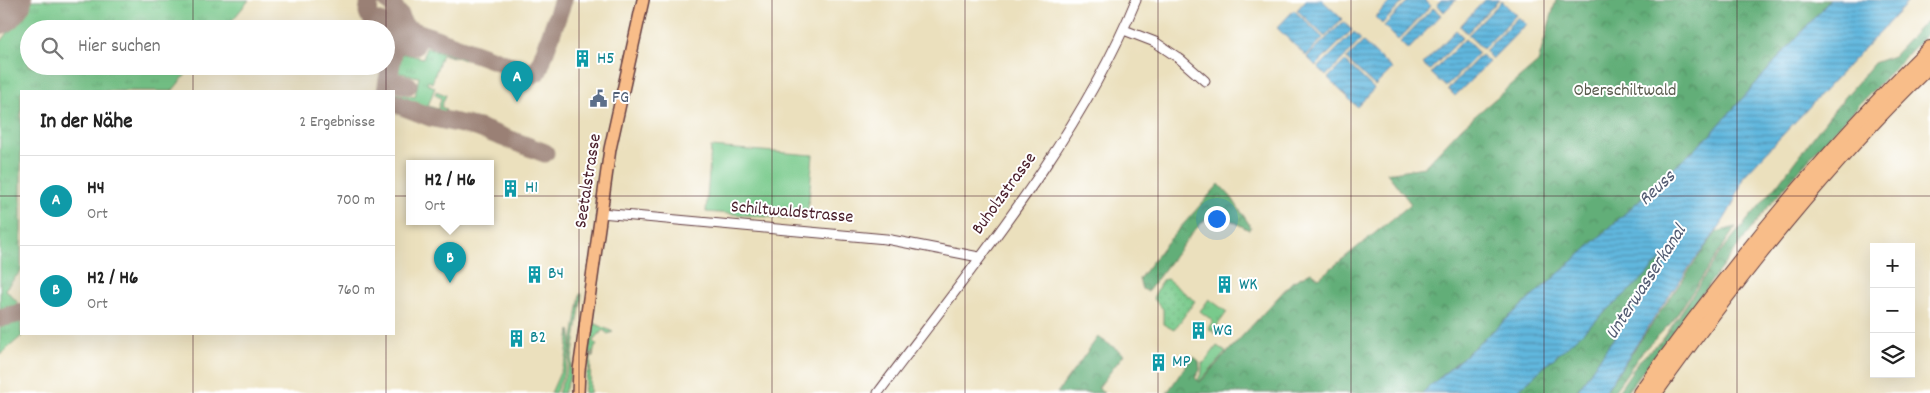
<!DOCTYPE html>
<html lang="de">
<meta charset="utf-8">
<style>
:root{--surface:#fff;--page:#f6f6f6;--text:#222;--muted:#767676;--line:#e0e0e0;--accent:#d1495b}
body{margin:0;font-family:Dekko,sans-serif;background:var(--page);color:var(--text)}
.controls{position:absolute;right:15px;bottom:15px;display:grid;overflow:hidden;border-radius:0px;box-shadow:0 5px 20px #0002}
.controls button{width:45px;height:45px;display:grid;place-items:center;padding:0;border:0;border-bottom:1px solid var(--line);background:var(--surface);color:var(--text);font:25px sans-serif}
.you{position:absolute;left:1216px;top:218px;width:18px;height:18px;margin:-12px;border:4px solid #fff;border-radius:50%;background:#1a73e8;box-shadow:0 0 0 8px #1a73e833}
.badge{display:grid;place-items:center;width:32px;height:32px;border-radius:50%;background:var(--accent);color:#fff;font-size:16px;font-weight:700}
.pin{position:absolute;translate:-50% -41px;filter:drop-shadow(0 1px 2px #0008)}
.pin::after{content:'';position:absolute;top:26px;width:18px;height:15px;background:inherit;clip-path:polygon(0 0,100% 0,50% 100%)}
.popup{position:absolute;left:406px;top:160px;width:88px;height:65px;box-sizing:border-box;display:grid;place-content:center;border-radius:0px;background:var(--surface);filter:drop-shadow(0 1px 4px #0005);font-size:16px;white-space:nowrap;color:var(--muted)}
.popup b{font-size:19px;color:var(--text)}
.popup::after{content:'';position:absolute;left:50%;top:100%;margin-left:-10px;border:10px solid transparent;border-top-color:var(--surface)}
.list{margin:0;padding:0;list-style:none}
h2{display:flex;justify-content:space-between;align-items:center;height:65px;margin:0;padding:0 20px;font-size:21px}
h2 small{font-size:16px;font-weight:400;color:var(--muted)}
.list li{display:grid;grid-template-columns:32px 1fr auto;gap:15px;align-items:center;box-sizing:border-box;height:90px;padding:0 20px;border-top:1px solid var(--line)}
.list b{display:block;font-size:19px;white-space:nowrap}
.list p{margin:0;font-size:16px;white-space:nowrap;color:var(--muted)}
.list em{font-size:16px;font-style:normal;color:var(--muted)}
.icon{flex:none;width:28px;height:28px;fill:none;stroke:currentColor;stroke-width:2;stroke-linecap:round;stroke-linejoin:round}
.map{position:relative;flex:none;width:1930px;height:393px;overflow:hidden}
.search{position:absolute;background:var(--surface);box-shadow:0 5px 20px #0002;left:20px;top:20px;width:375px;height:55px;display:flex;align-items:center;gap:12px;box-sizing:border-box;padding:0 18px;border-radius:28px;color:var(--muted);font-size:19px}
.panel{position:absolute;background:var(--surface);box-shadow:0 5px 20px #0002;left:20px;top:90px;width:375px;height:245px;border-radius:0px}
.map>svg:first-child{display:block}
.grass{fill:url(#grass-tufts);stroke:#62745c}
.forest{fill:url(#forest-crowns);stroke:#566652}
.park{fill:url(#park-dots);stroke:#62745c}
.pitch{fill:#79ca8c;stroke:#62745c}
.water{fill:url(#water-rules);stroke:#566b84}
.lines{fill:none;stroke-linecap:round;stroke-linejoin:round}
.taxiway{stroke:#9a8074;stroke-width:19}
.runway{stroke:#9a8074;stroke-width:46}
.minor-casing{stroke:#623c41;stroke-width:11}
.major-casing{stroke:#623c41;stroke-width:14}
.highway-casing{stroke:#623c41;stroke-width:16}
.minor{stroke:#fff;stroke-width:9}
.major{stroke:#f8bd89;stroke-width:11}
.highway{stroke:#f8bd89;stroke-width:14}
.grid{fill:none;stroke:#4a1f2b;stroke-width:1;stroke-opacity:0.55}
.labels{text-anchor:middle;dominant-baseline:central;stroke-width:4;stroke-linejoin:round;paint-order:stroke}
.culture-label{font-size:18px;fill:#0d838f;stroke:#fff;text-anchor:start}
.park-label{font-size:18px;fill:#5a5b4d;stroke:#fff}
.service-label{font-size:18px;fill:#4e5e75;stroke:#fff;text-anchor:start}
.street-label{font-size:18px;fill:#4a1f2b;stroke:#fff}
.water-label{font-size:19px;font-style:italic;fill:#535c73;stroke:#fff}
</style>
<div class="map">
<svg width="1930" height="393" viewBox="0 0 1930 393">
<defs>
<pattern id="grass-tufts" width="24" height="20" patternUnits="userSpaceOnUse" patternTransform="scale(1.25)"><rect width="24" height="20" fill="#79ca8c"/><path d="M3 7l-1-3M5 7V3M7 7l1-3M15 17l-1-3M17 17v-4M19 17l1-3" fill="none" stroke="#6aad79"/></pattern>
<pattern id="forest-crowns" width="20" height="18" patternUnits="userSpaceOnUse" patternTransform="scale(1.25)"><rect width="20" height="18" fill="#62ae78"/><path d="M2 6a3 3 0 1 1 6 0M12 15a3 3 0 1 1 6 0" fill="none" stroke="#538d63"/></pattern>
<pattern id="park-dots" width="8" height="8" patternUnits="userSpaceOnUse" patternTransform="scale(1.25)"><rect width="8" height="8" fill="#79ca8c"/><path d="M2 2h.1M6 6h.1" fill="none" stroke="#6aad79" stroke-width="1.8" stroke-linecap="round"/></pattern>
<pattern id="water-rules" width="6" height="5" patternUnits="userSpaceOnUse" patternTransform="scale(1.25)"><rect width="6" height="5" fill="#61b7de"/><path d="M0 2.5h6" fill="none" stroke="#5294b4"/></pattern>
</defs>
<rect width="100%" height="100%" fill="#fff"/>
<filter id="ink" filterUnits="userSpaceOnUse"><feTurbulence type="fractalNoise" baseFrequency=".02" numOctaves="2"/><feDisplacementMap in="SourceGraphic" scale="10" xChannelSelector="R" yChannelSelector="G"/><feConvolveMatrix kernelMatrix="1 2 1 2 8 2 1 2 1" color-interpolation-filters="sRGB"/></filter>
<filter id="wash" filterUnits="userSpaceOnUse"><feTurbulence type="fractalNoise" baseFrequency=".0096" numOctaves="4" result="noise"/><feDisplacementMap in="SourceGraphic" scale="20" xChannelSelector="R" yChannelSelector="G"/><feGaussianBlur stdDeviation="1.12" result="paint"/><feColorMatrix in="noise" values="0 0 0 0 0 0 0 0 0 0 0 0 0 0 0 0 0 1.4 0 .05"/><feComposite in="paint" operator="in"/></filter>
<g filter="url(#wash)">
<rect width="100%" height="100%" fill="#ebe0bd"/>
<g class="grass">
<polygon points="33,0 249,0 225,29 29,29 29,66 193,66 172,91 21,91 21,271 5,289 20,305 0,311 0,43"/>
<polygon points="426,43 465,56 464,60 426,46"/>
<polygon points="426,48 453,57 442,54 432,83 428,81 427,84 435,87 428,106 438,109 441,98 435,95 436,91 446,95 441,107 446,109 445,113 394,95 394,93 415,97 419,77 396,72 400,53 423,58"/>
<polygon points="580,294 582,294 569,380 564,393 558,393 569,365"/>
<polygon points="1209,299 1227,312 1214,330 1216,334 1208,328 1213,321 1200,311"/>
<polygon points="21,318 21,334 24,334 0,355 0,324"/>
<polygon points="592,322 613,332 608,334 603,330 593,341 597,345 594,349 593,357 592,351 588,356"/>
<path d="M570,330C575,348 563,377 555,393H551L566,359Z"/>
<polygon points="1217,346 1226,352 1199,382 1198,380 1202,371 1202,363 1204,363"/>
<polygon points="591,354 590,393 584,393 587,372 589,372 588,359"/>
</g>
<g class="forest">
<polygon points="1556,0 1830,0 1709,136 1582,253 1422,393 1167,393 1191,358 1194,357 1199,361 1200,370 1195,378 1200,382 1292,282 1311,272 1319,278 1411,204 1387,173 1424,167 1462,127 1538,62"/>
<polygon points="1926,21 1930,25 1930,34 1926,35 1818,148 1768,207 1626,393 1617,393 1639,361 1664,338 1722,250 1777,185 1830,115 1874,63 1893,56"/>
<polygon points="1219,184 1232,198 1251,227 1249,230 1225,217 1217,216 1221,210 1217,207 1193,232 1148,291 1142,289 1139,279 1164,246"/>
<polygon points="1736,227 1672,322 1642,352 1613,393 1604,393 1706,246 1717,232"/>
<polygon points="1683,237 1576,393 1515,393 1640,281"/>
<polygon points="1098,337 1124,354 1098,388 1104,393 1057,393"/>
</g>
<polygon class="park" points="1167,279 1195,301 1174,330 1163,324 1163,309 1153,298 1162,280"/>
<polygon class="pitch" points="711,147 813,155 807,220 706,212"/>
<g class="water">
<polygon points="1306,0 1322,0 1342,19 1325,37 1297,10"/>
<polygon points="1392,0 1405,0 1382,24 1375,17"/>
<polygon points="1409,0 1425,0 1431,6 1398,40 1384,26"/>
<polygon points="1441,0 1456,0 1444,12 1437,4"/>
<polygon points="1485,0 1499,0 1467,33 1460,26"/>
<path d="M1830,0H1910L1743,177C1733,216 1706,243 1684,275C1656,314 1631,354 1604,393H1576L1682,238L1640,281L1515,393H1422L1582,253L1709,136Z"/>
<polygon points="1502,1 1516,15 1483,49 1468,35"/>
<polygon points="1433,8 1441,15 1408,50 1400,42"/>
<polygon points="1294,10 1323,38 1306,56 1277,28"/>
<polygon points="1518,17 1526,24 1492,59 1485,51"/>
<polygon points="1343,22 1352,30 1316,66 1307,57"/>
<polygon points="1456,30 1463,37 1430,70 1423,64"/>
<polygon points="1354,32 1361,40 1326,76 1318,68"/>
<polygon points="1465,39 1479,53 1446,87 1431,73"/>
<polygon points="1363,42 1392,69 1375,86 1346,59"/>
<polygon points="1481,55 1489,62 1455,96 1448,89"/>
<polygon points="1345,61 1374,89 1357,107 1328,78"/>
</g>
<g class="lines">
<g class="taxiway">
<polyline points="370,0 368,12 371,19 391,25"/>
<path d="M387,0C400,9 397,20 408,29L533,74L538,71L563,0"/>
<polyline points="395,42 415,46"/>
<polyline points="388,81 408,85"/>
<polyline points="386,91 400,15"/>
<polyline points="394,103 430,117 479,128 545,153"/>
<polyline points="0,318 21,313"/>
</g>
<polyline class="runway" points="0,11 9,0"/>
</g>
</g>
<g filter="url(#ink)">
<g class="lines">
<defs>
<g id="minor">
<polyline points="1124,30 1155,42 1180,59 1205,81"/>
<polyline points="601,213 886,239 979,257"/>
<path d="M878,393C969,271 1078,142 1136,0"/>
</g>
<polyline id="major" points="578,393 579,370 610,149 643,0"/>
<g id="highway">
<path d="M1640,393C1728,270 1822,154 1930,48"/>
<path d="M1655,393C1739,276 1827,165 1930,65"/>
</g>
</defs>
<use href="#minor" class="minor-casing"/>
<use href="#major" class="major-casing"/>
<use href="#highway" class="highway-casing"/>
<use href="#minor" class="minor"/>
<use href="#major" class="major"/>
<use href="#highway" class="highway"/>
</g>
</g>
<path class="grid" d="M193,0V29M386,0V29M579,0V393M772,0V393M965,0V393M1158,0V393M1351,0V393M1544,0V393M1737,0V393M193,66V91M386,66V91M0,196H21M394,196H1930M193,334V393M386,334V393"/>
<defs>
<symbol id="building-bare" viewBox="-9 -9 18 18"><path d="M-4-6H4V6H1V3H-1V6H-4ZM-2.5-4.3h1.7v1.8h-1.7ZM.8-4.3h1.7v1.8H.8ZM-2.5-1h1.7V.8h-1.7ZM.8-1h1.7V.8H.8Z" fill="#0f9aa8" stroke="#fff" stroke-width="2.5" paint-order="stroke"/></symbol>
<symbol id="civic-bare" viewBox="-9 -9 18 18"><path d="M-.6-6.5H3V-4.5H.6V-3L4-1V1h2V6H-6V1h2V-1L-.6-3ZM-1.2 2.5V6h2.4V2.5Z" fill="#5c6f8a" stroke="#fff" stroke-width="2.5" paint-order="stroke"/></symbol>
</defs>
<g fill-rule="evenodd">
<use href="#building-bare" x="570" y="46" width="25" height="25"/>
<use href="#civic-bare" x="586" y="86" width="25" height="25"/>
<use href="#building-bare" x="498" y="176" width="25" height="25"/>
<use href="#building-bare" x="522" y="262" width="25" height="25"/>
<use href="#building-bare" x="1212" y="272" width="25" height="25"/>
<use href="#building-bare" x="1186" y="318" width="25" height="25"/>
<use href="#building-bare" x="504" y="326" width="25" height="25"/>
<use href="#building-bare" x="1146" y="350" width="25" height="25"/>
</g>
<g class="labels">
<g class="culture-label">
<text x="597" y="59">H5</text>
<text x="525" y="188">H1</text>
<text x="548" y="274">B4</text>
<text x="1239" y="285">WK</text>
<text x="1213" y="331">WG</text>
<text x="530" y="338">B2</text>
<text x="1172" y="362">MP</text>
</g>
<g class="park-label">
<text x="1625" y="91">Oberschiltwald</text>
</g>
<g class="service-label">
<text x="612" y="98">FG</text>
</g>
<g class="street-label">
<text transform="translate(589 181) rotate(-81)">Seetalstrasse</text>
<text transform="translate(1005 194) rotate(-54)">Buholzstrasse</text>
<text transform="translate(792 213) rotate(5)">Schiltwaldstrasse</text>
</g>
<g class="water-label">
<text transform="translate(1658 189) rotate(-43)">Reuss</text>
<text transform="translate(1647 283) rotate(-57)">Unterwasserkanal</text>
</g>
</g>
</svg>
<div class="controls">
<button>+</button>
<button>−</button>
<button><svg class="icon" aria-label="layers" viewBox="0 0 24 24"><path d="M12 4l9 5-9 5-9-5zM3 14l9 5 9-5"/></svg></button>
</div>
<div class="you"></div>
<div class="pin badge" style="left:517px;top:102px;background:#0f9aa8">A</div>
<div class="pin badge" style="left:450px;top:283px;background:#0f9aa8">B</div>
<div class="popup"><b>H2 / H6</b>Ort</div>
<div class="search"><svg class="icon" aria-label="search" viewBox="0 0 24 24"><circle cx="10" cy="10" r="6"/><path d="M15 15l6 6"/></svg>Hier suchen</div>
<section class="panel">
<h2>In der Nähe<small>2 Ergebnisse</small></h2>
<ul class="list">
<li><span class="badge" style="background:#0f9aa8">A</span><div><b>H4</b><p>Ort</p></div><em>700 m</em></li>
<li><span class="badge" style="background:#0f9aa8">B</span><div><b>H2 / H6</b><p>Ort</p></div><em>760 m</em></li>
</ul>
</section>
</div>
